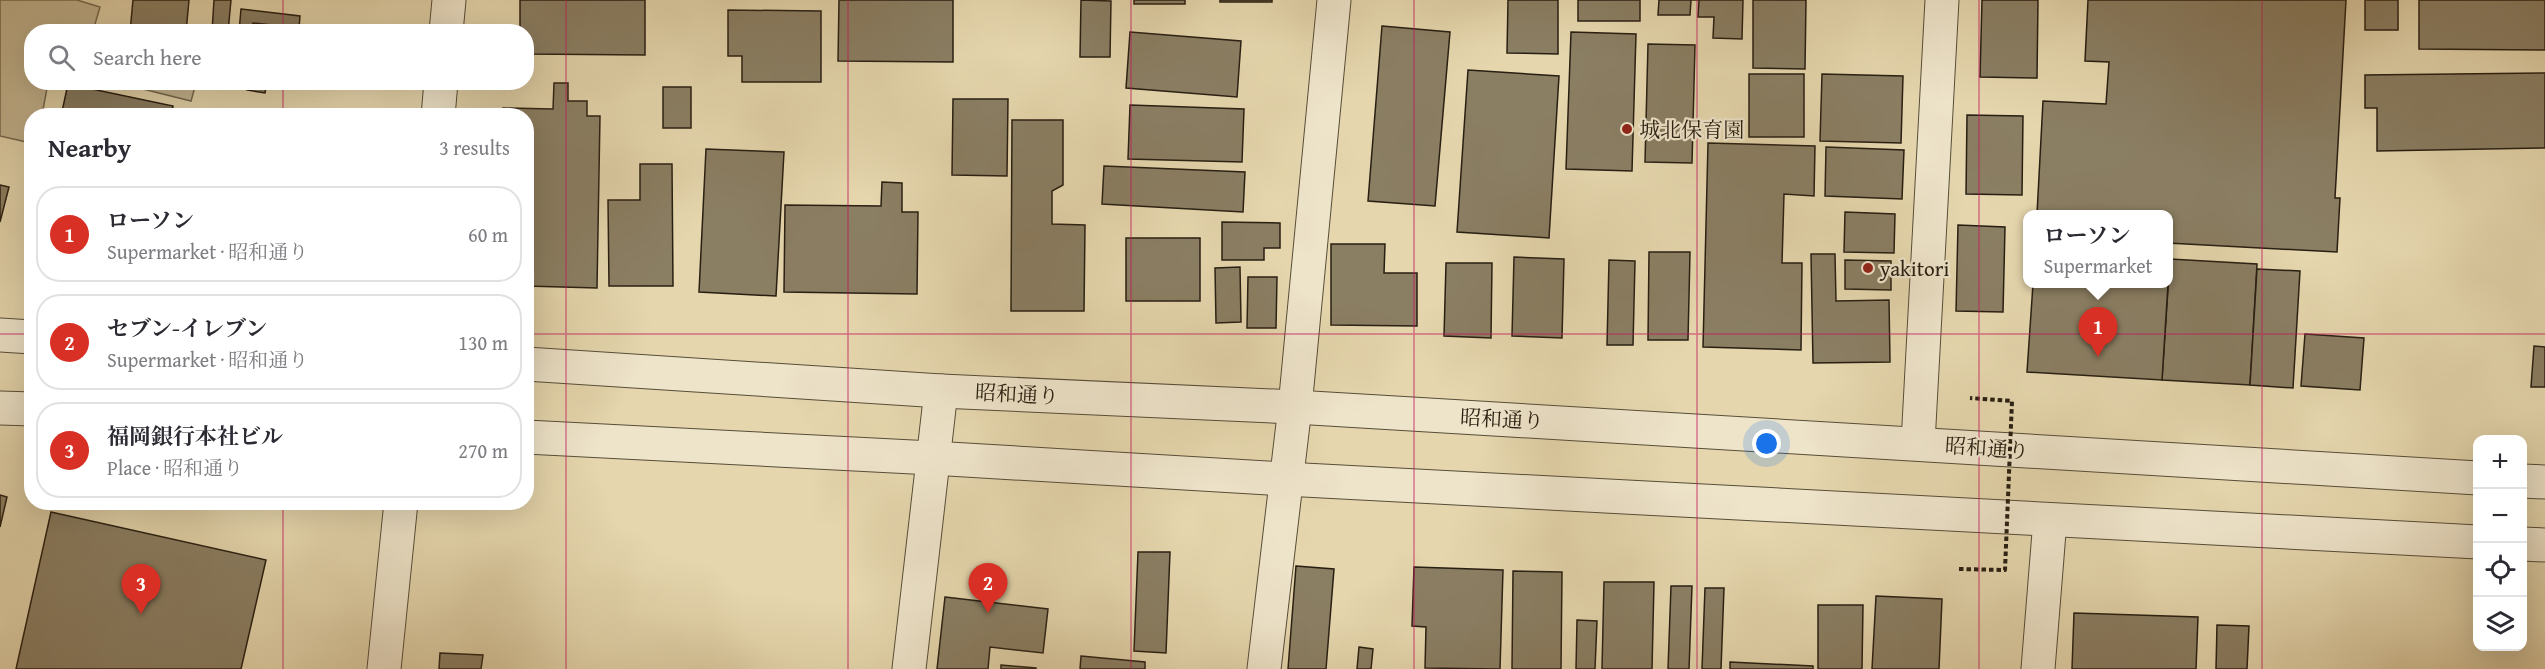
<!DOCTYPE html>
<meta charset="utf-8">
<style>
:root{--surface:#fff;--page:#f7f7f7;--text:#2b2b33;--muted:#7c7c81;--line:#e1e1e2;--accent:#d93025}
body{margin:0;font-family:"Gentium Book Plus","Noto Serif JP",serif;background:var(--page);color:var(--text)}
.controls{position:absolute;right:18px;bottom:18px;display:grid;overflow:hidden;border-radius:12px;box-shadow:0 6px 24px #0002}
.controls button{width:54px;height:54px;display:grid;place-items:center;padding:0;border:0;border-bottom:2px solid var(--line);background:var(--surface);color:var(--text);font:30px sans-serif}
.you{position:absolute;left:1767px;top:444px;width:21px;height:21px;margin:-15px;border:4px solid #fff;border-radius:50%;background:#1a73e8;box-shadow:0 0 0 9px #1a73e833}
.badge{display:grid;place-items:center;width:39px;height:39px;border-radius:50%;background:var(--accent);color:#fff;font-size:20px;font-weight:700}
.pin{position:absolute;translate:-50% -50px;filter:drop-shadow(0 2px 3px #0008)}
.pin::after{content:'';position:absolute;top:32px;width:21px;height:18px;background:inherit;clip-path:polygon(0 0,100% 0,50% 100%)}
.popup{position:absolute;left:2023px;top:210px;width:150px;height:78px;box-sizing:border-box;display:grid;place-content:center;border-radius:12px;background:var(--surface);filter:drop-shadow(0 2px 4px #0005);font-size:20px;white-space:nowrap;color:var(--muted)}
.popup b{font-size:22px;color:var(--text)}
.popup::after{content:'';position:absolute;left:50%;top:100%;margin-left:-12px;border:12px solid transparent;border-top-color:var(--surface)}
.list{margin:0;padding:0;list-style:none}
h2{display:flex;justify-content:space-between;align-items:center;height:78px;margin:0;padding:0 24px;font-size:26px}
h2 small{font-size:20px;font-weight:400;color:var(--muted)}
.list li{display:grid;grid-template-columns:39px 1fr auto;gap:18px;align-items:center;box-sizing:border-box;height:96px;margin:0 12px 12px;padding:0 12px;border:2px solid var(--line);border-radius:24px}
.list b{display:block;font-size:22px;white-space:nowrap}
.list p{margin:0;font-size:20px;white-space:nowrap;color:var(--muted)}
.list em{font-size:20px;font-style:normal;color:var(--muted)}
.icon{flex:none;width:33px;height:33px;fill:none;stroke:currentColor;stroke-width:2;stroke-linecap:round;stroke-linejoin:round}
.map{position:relative;flex:none;width:2545px;height:669px;overflow:hidden}
.search{position:absolute;background:var(--surface);box-shadow:0 6px 24px #0002;left:24px;top:24px;width:510px;height:66px;display:flex;align-items:center;gap:15px;box-sizing:border-box;padding:0 21px;border-radius:24px;color:var(--muted);font-size:22px}
.panel{position:absolute;background:var(--surface);box-shadow:0 6px 24px #0002;left:24px;top:108px;width:510px;height:402px;border-radius:24px}
.map>svg:first-child{display:block}
.green{fill:#c5b793;stroke:#766b52;stroke-width:1.5}
.building{fill:#8a7e63;stroke:#281f12;stroke-width:1.5}
.lines{fill:none;stroke-linecap:round;stroke-linejoin:round}
.minor-casing{stroke:#574d39;stroke-width:35}
.tertiary-casing{stroke:#574d39;stroke-width:35}
.minor{stroke:#eee4ca;stroke-width:33}
.tertiary{stroke:#eee4ca;stroke-width:33}
.path-bridge{stroke:#281f12;stroke-width:4;stroke-dasharray:4.5 3;stroke-linecap:butt}
.grid{fill:none;stroke:#c2185b;stroke-width:1.5;stroke-opacity:0.55}
.poi-dot{fill:#8f2418;stroke:#eee4ca;stroke-width:2}
.labels{text-anchor:middle;dominant-baseline:central;stroke-width:4.5;stroke-linejoin:round;paint-order:stroke}
.poi-label{font-size:21px;fill:#281f12;stroke:#eee4ca;text-anchor:start}
.street-label{font-size:21px;fill:#281f12;stroke:#eee4ca}
</style>
<div class="map">
<svg width="2545" height="669" viewBox="0 0 2545 669">
<rect width="100%" height="100%" fill="#e5d6ad"/>
<filter id="stains"><feTurbulence type="fractalNoise" baseFrequency=".00333" numOctaves="4"/><feColorMatrix values="0 0 0 0 .2 0 0 0 0 .09 0 0 0 0 .02 0 0 0 .5 -.17"/></filter>
<radialGradient id="worn" r=".72"><stop offset=".6" stop-color="#630" stop-opacity="0"/><stop offset="1" stop-color="#630" stop-opacity=".3"/></radialGradient>
<g class="green">
<polygon points="0,0 77,0 100,7 93,31 32,32 32,82 48,83 42,115 32,116 31,143 0,136"/>
<polygon points="119,83 196,83 191,101"/>
</g>
<g class="building">
<polygon points="133,0 189,0 186,32 130,32"/>
<polygon points="214,0 231,0 228,32 212,32"/>
<polygon points="520,0 645,0 645,55 526,54 526,32 520,32"/>
<polygon points="839,0 953,0 953,62 838,61"/>
<polygon points="1081,0 1111,1 1110,57 1080,57"/>
<rect x="1134" y="0" width="51" height="4"/>
<rect x="1220" y="0" width="52" height="2"/>
<polygon points="1508,0 1558,0 1558,54 1507,53"/>
<rect x="1578" y="0" width="62" height="21"/>
<polygon points="1659,0 1743,0 1742,39 1713,38 1714,17 1698,17 1699,0 1691,0 1690,15 1658,15"/>
<polygon points="1753,0 1806,0 1805,69 1753,68"/>
<polygon points="1982,0 2038,0 2037,78 1980,77"/>
<polygon points="2088,0 2346,0 2335,198 2340,198 2337,252 2168,243 2168,214 2037,214 2043,101 2106,104 2109,62 2085,61"/>
<rect x="2365" y="0" width="33" height="30"/>
<polygon points="2419,0 2545,0 2545,50 2419,49"/>
<polygon points="241,9 300,16 299,28 253,23 252,32 239,32"/>
<polygon points="728,10 821,11 821,82 742,82 742,56 728,56"/>
<polygon points="1382,26 1450,32 1435,206 1368,201"/>
<polygon points="1130,32 1241,41 1237,97 1126,88"/>
<polygon points="1571,32 1636,34 1632,171 1566,169"/>
<polygon points="1648,44 1695,45 1692,163 1645,162"/>
<polygon points="1468,70 1559,76 1549,238 1457,232"/>
<polygon points="2545,73 2545,148 2377,151 2377,108 2365,108 2365,75"/>
<rect x="1749" y="74" width="55" height="63"/>
<polygon points="1822,74 1903,76 1901,143 1820,141"/>
<polygon points="249,82 267,82 265,93 247,90"/>
<polygon points="554,83 568,83 568,101 587,101 587,116 600,116 597,288 526,286 526,116 502,116 503,108 553,109"/>
<polygon points="68,84 173,106 171,116 61,116"/>
<rect x="663" y="87" width="28" height="41"/>
<polygon points="953,99 1008,99 1007,176 952,175"/>
<polygon points="1130,105 1244,109 1242,162 1128,159"/>
<polygon points="212,109 271,112 271,116 212,116"/>
<polygon points="1967,115 2023,116 2022,195 1966,194"/>
<polygon points="1012,120 1063,120 1063,185 1052,191 1052,224 1085,225 1084,311 1011,311"/>
<polygon points="1708,143 1815,146 1814,196 1784,194 1782,263 1802,263 1801,350 1703,347"/>
<polygon points="1826,147 1904,150 1902,199 1825,196"/>
<polygon points="706,149 784,152 776,296 699,292"/>
<polygon points="640,164 672,164 673,286 609,286 608,200 640,200"/>
<polygon points="1104,166 1245,172 1243,212 1102,204"/>
<polygon points="882,182 902,183 902,212 918,212 917,294 784,292 785,205 881,206"/>
<polygon points="0,185 9,187 0,222"/>
<polygon points="1845,212 1895,214 1894,253 1844,252"/>
<polygon points="1222,222 1280,223 1280,248 1264,248 1264,260 1222,260"/>
<polygon points="1958,225 2005,227 2003,312 1956,311"/>
<rect x="1126" y="238" width="74" height="63"/>
<polygon points="2168,243 2171,243 2168,280"/>
<polygon points="1331,244 1385,244 1384,273 1417,273 1417,326 1331,325"/>
<polygon points="1649,252 1690,252 1688,340 1648,340"/>
<polygon points="1811,254 1835,254 1836,301 1889,300 1890,362 1813,363"/>
<polygon points="1514,257 1564,259 1562,338 1512,336"/>
<polygon points="2170,259 2257,264 2250,385 2162,380"/>
<polygon points="1609,260 1635,261 1633,345 1607,345"/>
<polygon points="1845,260 1891,261 1891,290 1845,289"/>
<polygon points="1446,263 1492,263 1491,338 1444,336"/>
<polygon points="1240,267 1241,322 1216,323 1215,268"/>
<polygon points="2257,269 2300,271 2293,388 2250,385"/>
<polygon points="1248,277 1277,277 1276,328 1247,328"/>
<polygon points="2033,284 2168,284 2162,380 2027,372"/>
<polygon points="2305,334 2364,338 2360,390 2301,386"/>
<polygon points="2534,346 2545,347 2545,387 2531,387"/>
<polygon points="0,495 7,497 0,527"/>
<polygon points="51,512 266,560 241,669 16,669"/>
<polygon points="1138,552 1170,552 1166,653 1134,651"/>
<polygon points="1296,566 1334,569 1326,669 1288,669"/>
<polygon points="1414,567 1503,570 1500,669 1425,668 1426,627 1412,626"/>
<polygon points="1513,571 1562,572 1561,669 1512,669"/>
<polygon points="1604,582 1654,582 1652,669 1602,669"/>
<polygon points="1671,586 1692,586 1689,669 1668,669"/>
<polygon points="1705,588 1724,588 1721,669 1702,669"/>
<polygon points="1876,596 1942,599 1939,669 1872,669"/>
<polygon points="945,597 1048,609 1043,653 990,647 988,669 937,669"/>
<polygon points="1818,605 1863,605 1862,669 1818,669"/>
<polygon points="2074,613 2198,617 2196,669 2072,669"/>
<polygon points="1577,620 1597,621 1595,669 1576,669"/>
<polygon points="2217,625 2249,626 2247,669 2216,669"/>
<polygon points="1359,647 1373,649 1371,669 1357,669"/>
<polygon points="440,653 483,655 481,669 439,669"/>
<polygon points="1081,656 1145,662 1145,669 1080,669"/>
<polygon points="1730,662 1813,666 1813,669 1730,669"/>
<polygon points="1001,665 1036,668 1036,669 1001,669"/>
</g>
<g class="lines">
<defs>
<g id="minor">
<polyline points="1918,443 1942,0"/>
<polyline points="909,669 941,391"/>
<polyline points="2038,669 2050,520"/>
</g>
<g id="tertiary">
<polyline points="446,32 449,0"/>
<polyline points="438,116 441,82"/>
<polyline points="0,335 32,337"/>
<polyline points="526,364 941,391 1295,407 2478,478"/>
<polyline points="0,408 32,409"/>
<polyline points="526,437 932,458 1285,479 2478,542"/>
<polyline points="2522,481 2545,482"/>
<polyline points="2522,544 2545,545"/>
<polyline points="384,669 401,502"/>
<polyline points="1264,669 1295,407 1334,0"/>
</g>
</defs>
<use href="#minor" class="minor-casing"/>
<use href="#tertiary" class="tertiary-casing"/>
<use href="#minor" class="minor"/>
<use href="#tertiary" class="tertiary"/>
<polyline class="path-bridge" points="1959,569 2005,570 2012,401 1970,398"/>
</g>
<path class="grid" d="M283,0V32M566,0V669M848,0V669M1131,0V669M1414,0V669M1697,0V669M1979,0V669M2262,0V669M283,82V116M0,334H32M526,334H2545M283,502V669"/>
<g class="poi-dot">
<circle cx="1627" cy="129" r="6"/>
<circle cx="1868" cy="268" r="6"/>
</g>
<g class="labels">
<g class="poi-label">
<text x="1639" y="129">城北保育園</text>
<text x="1880" y="268">yakitori</text>
</g>
<g class="street-label">
<text transform="translate(1017 394) rotate(3)">昭和通り</text>
<text transform="translate(1502 419) rotate(3)">昭和通り</text>
<text transform="translate(1987 448) rotate(4)">昭和通り</text>
</g>
</g>
<rect width="100%" height="100%" filter="url(#stains)"/>
<rect width="100%" height="100%" fill="url(#worn)"/>
</svg>
<div class="controls">
<button>+</button>
<button>−</button>
<button><svg class="icon" aria-label="locate" viewBox="0 0 24 24"><circle cx="12" cy="12" r="6"/><path d="M12 2v4M12 18v4M2 12h4M18 12h4"/></svg></button>
<button><svg class="icon" aria-label="layers" viewBox="0 0 24 24"><path d="M12 4l9 5-9 5-9-5zM3 14l9 5 9-5"/></svg></button>
</div>
<div class="you"></div>
<div class="pin badge" style="left:2098px;top:357px">1</div>
<div class="popup"><b>ローソン</b>Supermarket</div>
<div class="pin badge" style="left:988px;top:613px">2</div>
<div class="pin badge" style="left:141px;top:614px">3</div>
<div class="search"><svg class="icon" aria-label="search" viewBox="0 0 24 24"><circle cx="10" cy="10" r="6"/><path d="M15 15l6 6"/></svg>Search here</div>
<section class="panel">
<h2>Nearby<small>3 results</small></h2>
<ul class="list">
<li><span class="badge">1</span><div><b>ローソン</b><p>Supermarket · 昭和通り</p></div><em>60 m</em></li>
<li><span class="badge">2</span><div><b>セブン-イレブン</b><p>Supermarket · 昭和通り</p></div><em>130 m</em></li>
<li><span class="badge">3</span><div><b>福岡銀行本社ビル</b><p>Place · 昭和通り</p></div><em>270 m</em></li>
</ul>
</section>
</div>
